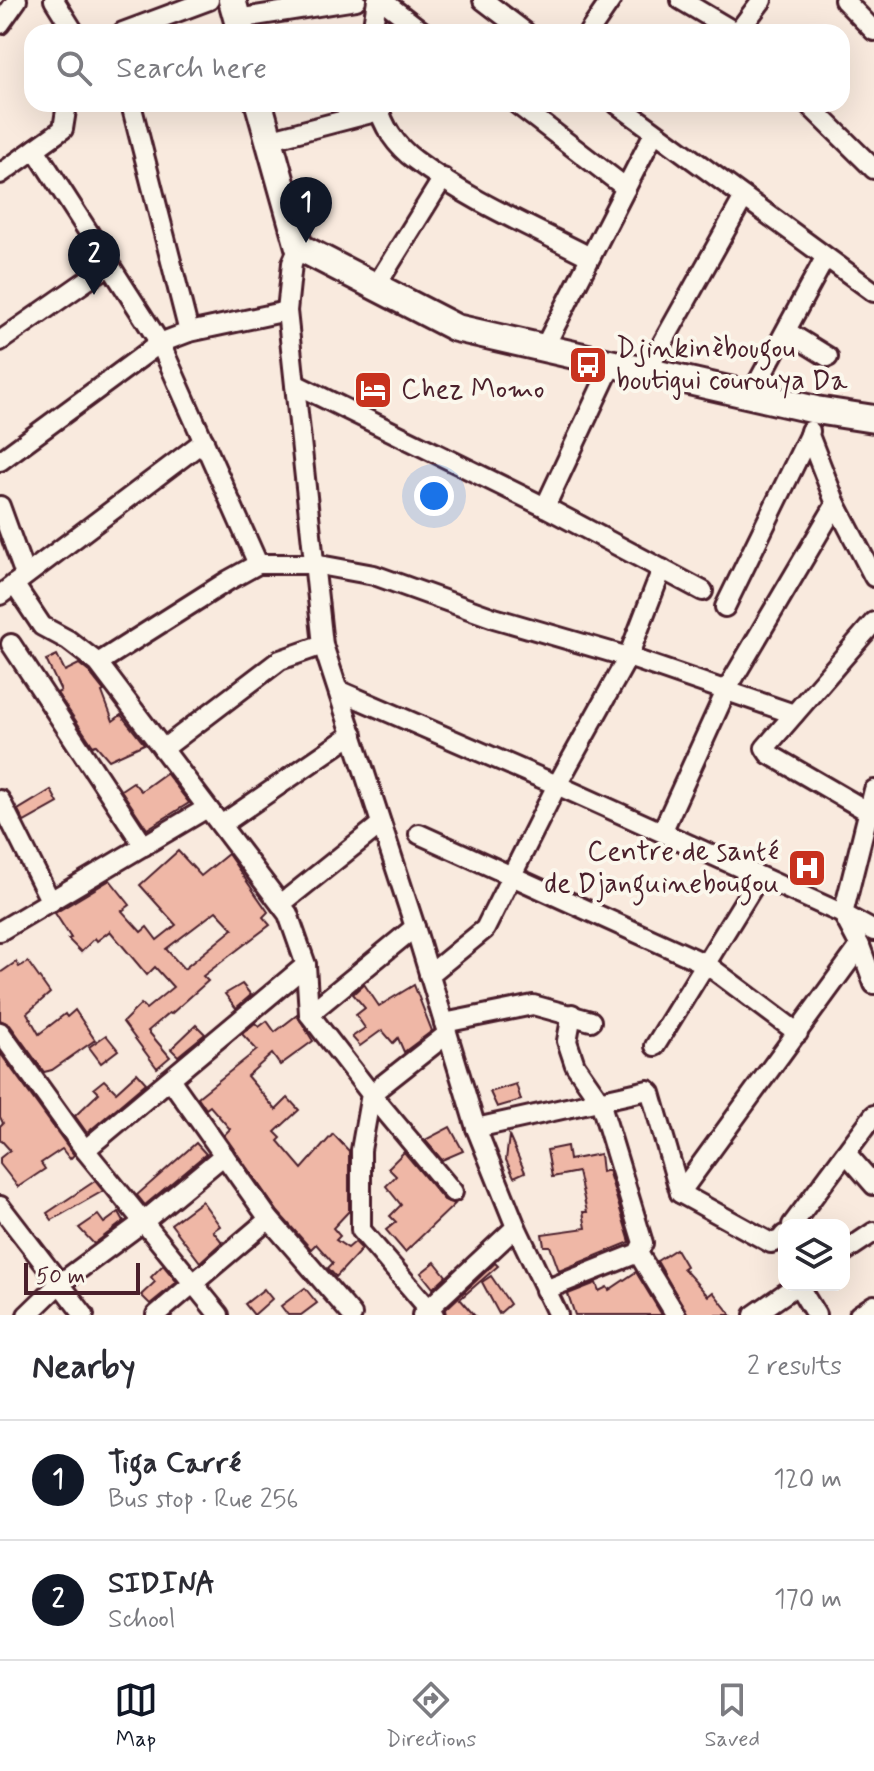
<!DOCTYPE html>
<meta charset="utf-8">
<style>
:root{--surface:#fff;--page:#f2f2f3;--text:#2b2b33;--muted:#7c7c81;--line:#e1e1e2;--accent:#111827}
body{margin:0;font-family:Mynerve,sans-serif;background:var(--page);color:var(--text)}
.controls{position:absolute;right:24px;bottom:24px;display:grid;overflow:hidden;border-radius:16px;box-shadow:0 8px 32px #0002}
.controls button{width:72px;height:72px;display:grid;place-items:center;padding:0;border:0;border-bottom:2px solid var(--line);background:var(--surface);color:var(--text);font:40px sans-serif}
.scale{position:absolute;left:24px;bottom:20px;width:116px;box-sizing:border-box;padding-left:8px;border:4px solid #4a1f2b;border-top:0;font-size:22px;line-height:28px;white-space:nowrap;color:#4a1f2b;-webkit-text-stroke:6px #fbf7ec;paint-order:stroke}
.you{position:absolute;left:434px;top:496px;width:28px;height:28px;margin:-20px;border:6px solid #fff;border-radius:50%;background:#1a73e8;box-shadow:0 0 0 12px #1a73e833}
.badge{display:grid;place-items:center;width:52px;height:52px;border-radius:50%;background:var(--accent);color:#fff;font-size:26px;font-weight:700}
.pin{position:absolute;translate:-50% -66px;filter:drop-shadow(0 2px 4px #0008)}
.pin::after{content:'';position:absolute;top:42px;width:28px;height:24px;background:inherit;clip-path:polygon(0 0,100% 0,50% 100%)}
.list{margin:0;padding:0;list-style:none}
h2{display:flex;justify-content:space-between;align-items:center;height:104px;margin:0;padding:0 32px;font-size:34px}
h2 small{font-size:26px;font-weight:400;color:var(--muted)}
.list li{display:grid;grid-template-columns:52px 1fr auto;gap:24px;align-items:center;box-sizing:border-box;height:120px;padding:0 32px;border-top:2px solid var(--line)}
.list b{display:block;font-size:30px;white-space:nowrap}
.list p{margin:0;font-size:26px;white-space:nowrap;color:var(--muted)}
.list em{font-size:26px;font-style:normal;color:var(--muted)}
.icon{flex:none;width:44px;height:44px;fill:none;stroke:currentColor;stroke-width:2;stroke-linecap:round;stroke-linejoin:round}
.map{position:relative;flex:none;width:874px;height:1315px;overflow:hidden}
.search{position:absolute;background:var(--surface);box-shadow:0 8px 32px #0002;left:24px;right:24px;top:24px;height:88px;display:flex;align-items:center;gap:20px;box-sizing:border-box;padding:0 28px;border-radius:24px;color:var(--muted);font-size:30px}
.sheet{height:344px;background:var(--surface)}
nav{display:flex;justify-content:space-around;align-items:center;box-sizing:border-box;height:112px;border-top:2px solid var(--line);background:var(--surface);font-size:22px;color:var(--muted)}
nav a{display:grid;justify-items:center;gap:4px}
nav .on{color:var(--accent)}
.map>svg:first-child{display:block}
.building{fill:#efb7a6;stroke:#4a1f2b;stroke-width:2;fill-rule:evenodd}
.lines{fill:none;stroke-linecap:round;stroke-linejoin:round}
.street-casing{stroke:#4a1f2b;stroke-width:24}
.secondary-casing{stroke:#4a1f2b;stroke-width:32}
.street{stroke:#fbf7ec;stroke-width:18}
.secondary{stroke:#fbf7ec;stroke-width:26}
.labels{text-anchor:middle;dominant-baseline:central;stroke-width:8;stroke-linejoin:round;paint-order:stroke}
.poi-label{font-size:28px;fill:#4a1f2b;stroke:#fbf7ec;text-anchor:start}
</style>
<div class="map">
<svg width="874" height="1315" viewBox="0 0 874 1315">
<rect width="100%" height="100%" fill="#f9eade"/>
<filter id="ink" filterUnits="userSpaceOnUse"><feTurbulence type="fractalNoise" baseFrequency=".0125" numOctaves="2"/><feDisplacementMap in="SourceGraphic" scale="16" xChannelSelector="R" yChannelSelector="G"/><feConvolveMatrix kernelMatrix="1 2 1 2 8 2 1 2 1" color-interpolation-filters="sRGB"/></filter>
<g filter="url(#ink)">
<g class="building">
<polygon points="57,655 65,671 79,664 89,672 104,691 102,692 113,721 121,715 144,744 109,760 96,745 93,746 57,693 61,691 46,660"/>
<polygon points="166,773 189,803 147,829 121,790 133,782 141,791"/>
<polygon points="51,790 58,803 24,822 18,810"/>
<path d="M178,851L201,876L228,854L268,912L263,917L270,925L203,976L208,981L171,1014L169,1013L148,1031L170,1057L157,1068L123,1022L141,1004L146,1009L173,987L155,967L147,975L110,931L97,941L95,938L81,952L68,939L71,938L55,913L110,880L130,905L122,911L141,932L147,927L157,940L176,925L140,885ZM216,911L233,929L184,969L166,949Z"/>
<polygon points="16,962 19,967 28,962 50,993 27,1013 39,1034 65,1014 67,1017 75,1010 95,1040 52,1070 44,1072 10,1025 0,1020 0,973"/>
<polygon points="242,984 251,995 236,1008 225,994"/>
<polygon points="364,984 379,1006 414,985 432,1031 404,1052 398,1038 393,1043 382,1030 360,1046 352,1037 365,1028 356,1015 365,1008 353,994"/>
<polygon points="297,1015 313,1041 280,1065 272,1054 247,1076 276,1110 288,1098 299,1110 275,1132 281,1138 278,1141 302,1169 333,1134 349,1151 349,1211 333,1228 340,1236 336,1240 348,1248 355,1242 362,1249 336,1277 328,1268 333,1263 316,1244 311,1249 278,1212 224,1135 230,1129 210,1106 206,1109 198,1097 257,1050 242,1034 255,1023 259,1027 267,1021 275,1032"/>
<polygon points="196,1025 205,1034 178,1056 171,1049"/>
<polygon points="106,1035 118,1050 101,1063 89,1047"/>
<polygon points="0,1053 74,1155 70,1159 62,1149 41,1163 45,1169 18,1187 0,1164 0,1158 10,1150 0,1139 0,1126 3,1123 0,1117"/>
<polygon points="137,1073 146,1083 87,1133 75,1116 99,1093 94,1088 104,1080 116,1092"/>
<polygon points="516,1084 521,1100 497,1107 490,1092"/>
<polygon points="450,1127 463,1151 442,1160 425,1140"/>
<polygon points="509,1136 525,1172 514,1177 506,1160"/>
<polygon points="196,1143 206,1154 145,1205 137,1195"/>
<polygon points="567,1146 569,1160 600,1154 602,1172 608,1170 630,1242 559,1271 550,1246 544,1246 542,1234 586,1228 583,1212 587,1212 578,1172 552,1177 547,1150"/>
<polygon points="404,1152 444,1200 455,1204 405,1252 386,1230 396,1222 390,1216 401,1205 386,1186 396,1176 388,1168"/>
<polygon points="95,1181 103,1191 52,1220 47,1213"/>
<polygon points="202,1201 220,1226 213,1231 222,1242 200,1262 171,1224"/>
<polygon points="119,1212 124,1221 94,1244 79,1228 98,1215 104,1223"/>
<polygon points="676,1249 686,1266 683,1268 708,1296 713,1292 731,1315 688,1315 657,1261"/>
<polygon points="435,1262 446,1276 433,1288 421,1273"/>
<polygon points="495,1263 498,1266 460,1299 474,1315 446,1315 445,1310"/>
<polygon points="163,1265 177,1282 150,1304 141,1295 155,1282 151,1277"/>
<polygon points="636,1272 662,1315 575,1315 568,1294 596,1283 599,1291 607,1287 609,1290"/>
<polygon points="491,1276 510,1304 499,1314 482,1282"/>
<polygon points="305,1288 317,1303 301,1315 288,1315 281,1306"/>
<polygon points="264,1289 272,1299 254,1315 245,1304"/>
</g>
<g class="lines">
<defs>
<g id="street">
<polyline points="54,0 74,32"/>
<polyline points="382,0 423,32"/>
<polyline points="483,0 525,32"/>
<polyline points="681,0 735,32"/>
<polyline points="844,0 874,31"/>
<polyline points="237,19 356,0"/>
<polyline points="0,24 17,0"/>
<polyline points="123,32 209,0"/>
<polyline points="372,32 377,0"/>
<polyline points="589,32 611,0"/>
<polyline points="738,32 762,0"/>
<polyline points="131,104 189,332"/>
<path d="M378,104C382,126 397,147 415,160C468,200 532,227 590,257"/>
<polyline points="517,104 626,188"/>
<polyline points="617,104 874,292"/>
<polyline points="808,104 874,169"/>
<polyline points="268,140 379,111"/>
<polyline points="35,149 160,343 258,564"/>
<polyline points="0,174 63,129 67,104"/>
<polyline points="299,247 292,263 287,311 323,645 415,927 476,1128 516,1227 558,1315"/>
<polyline points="376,286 443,178"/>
<polyline points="786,331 828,357"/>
<polyline points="0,341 109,265"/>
<polyline points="544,348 654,133"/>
<polyline points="647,371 744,197"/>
<polyline points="295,384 545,507 703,591"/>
<polyline points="751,395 825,258"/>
<polyline points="810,431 809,435 836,504 874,577"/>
<polyline points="0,461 160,343 189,332 287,311"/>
<polyline points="0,506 25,575"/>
<polyline points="545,507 612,364"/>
<polyline points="14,584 42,626 68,640 98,663 288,914 306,965 309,1014 371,1094 361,1150 361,1230 434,1315"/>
<polyline points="0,595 204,441"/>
<polyline points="725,607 809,435"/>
<polyline points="874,622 765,748 769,754 874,815"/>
<polyline points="11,644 144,846"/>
<polyline points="98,663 229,580 258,564 314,564 374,575 494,618 628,657 794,714"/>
<polyline points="340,691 557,785 843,914 874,931"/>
<polyline points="163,749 280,660 323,645"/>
<polyline points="874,790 843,914 860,946 874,984"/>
<polyline points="0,800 51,902"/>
<polyline points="221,825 353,734"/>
<polyline points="662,832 727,689 836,504"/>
<polyline points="419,834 706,964 798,1033"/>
<polyline points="281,904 381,824"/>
<polyline points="0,931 207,808"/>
<polyline points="429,975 485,929 557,785 628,657 662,569"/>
<polyline points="309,1014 415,927"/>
<polyline points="444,1023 533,1005 591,1021"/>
<polyline points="0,1032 85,1150 219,1315"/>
<polyline points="447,1034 371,1094 453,1192"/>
<polyline points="655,1046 759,877"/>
<polyline points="170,1079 269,1219 352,1315"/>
<polyline points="476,1128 648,1090 651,1093 680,1193 771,1243 780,1240 784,1235"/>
<polyline points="85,1150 306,965"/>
<polyline points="846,1153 874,1185"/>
<polyline points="680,1193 860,946"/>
<polyline points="0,1206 84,1315"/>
<polyline points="792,1225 874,1115"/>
<polyline points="844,1252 874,1232"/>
<polyline points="638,1253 676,1315"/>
<polyline points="798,1285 816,1315"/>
<polyline points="545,1290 638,1253 643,1243 600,1101 575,1065 567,1041 572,1014"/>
<polyline points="27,1315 58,1285 143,1222 224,1155"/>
<polyline points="156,1315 269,1219"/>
<polyline points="422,1315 516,1227"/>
<polyline points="754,1315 797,1285"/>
<polyline points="859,1315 874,1305"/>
</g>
<g id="secondary">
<polyline points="232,0 241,32"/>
<polyline points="259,104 299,247 456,328 816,410 874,419"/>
</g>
</defs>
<use href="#street" class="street-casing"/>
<use href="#secondary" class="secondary-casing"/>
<use href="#street" class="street"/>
<use href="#secondary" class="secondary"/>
</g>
</g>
<defs>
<symbol id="bus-square" viewBox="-11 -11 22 22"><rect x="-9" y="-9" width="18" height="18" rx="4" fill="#c8321e" stroke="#fbf7ec"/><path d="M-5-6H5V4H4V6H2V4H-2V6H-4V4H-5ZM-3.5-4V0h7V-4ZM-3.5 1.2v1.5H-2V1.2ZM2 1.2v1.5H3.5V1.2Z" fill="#fff"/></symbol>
<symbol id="hotel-square" viewBox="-11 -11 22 22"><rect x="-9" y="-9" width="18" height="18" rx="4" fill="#c8321e" stroke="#fbf7ec"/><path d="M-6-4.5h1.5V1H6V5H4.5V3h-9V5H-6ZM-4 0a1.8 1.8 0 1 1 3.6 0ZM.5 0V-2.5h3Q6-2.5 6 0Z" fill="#fff"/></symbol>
<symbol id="hospital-square" viewBox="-11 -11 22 22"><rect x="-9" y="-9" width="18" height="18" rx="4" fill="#c8321e" stroke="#fbf7ec"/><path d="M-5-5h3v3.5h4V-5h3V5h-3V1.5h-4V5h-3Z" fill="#fff"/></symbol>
</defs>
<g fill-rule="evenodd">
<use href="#bus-square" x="566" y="343" width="44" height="44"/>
<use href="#hotel-square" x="351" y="368" width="44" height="44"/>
<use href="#hospital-square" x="785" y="846" width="44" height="44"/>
</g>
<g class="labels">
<g class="poi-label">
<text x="616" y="349">Djinkinèbougou<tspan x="616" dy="32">boutigui courouya Da</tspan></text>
<text x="401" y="390">Chez Momo</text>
<text x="779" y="852" text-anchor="end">Centre de santé<tspan x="779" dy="32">de Djanguinebougou</tspan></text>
</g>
</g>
</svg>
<div class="controls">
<button><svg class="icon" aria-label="layers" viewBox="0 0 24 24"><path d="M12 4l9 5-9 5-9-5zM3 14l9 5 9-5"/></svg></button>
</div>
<div class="scale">50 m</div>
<div class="you"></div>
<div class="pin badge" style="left:306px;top:243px">1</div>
<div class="pin badge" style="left:94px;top:295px">2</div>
<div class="search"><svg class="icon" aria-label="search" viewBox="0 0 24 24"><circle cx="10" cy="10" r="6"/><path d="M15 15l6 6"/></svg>Search here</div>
</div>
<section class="sheet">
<h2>Nearby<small>2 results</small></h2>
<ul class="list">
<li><span class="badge">1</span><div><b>Tiga Carré</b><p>Bus stop · Rue 256</p></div><em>120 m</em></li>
<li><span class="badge">2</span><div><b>SIDINA</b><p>School</p></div><em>170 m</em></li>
</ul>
</section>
<nav>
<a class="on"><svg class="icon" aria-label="map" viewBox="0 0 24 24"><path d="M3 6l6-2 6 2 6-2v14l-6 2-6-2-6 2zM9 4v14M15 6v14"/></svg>Map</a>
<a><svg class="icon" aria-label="directions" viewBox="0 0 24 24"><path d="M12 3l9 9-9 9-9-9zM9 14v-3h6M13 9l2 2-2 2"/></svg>Directions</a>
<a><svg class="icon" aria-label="saved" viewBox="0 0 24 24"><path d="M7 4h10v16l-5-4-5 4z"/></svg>Saved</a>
</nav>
